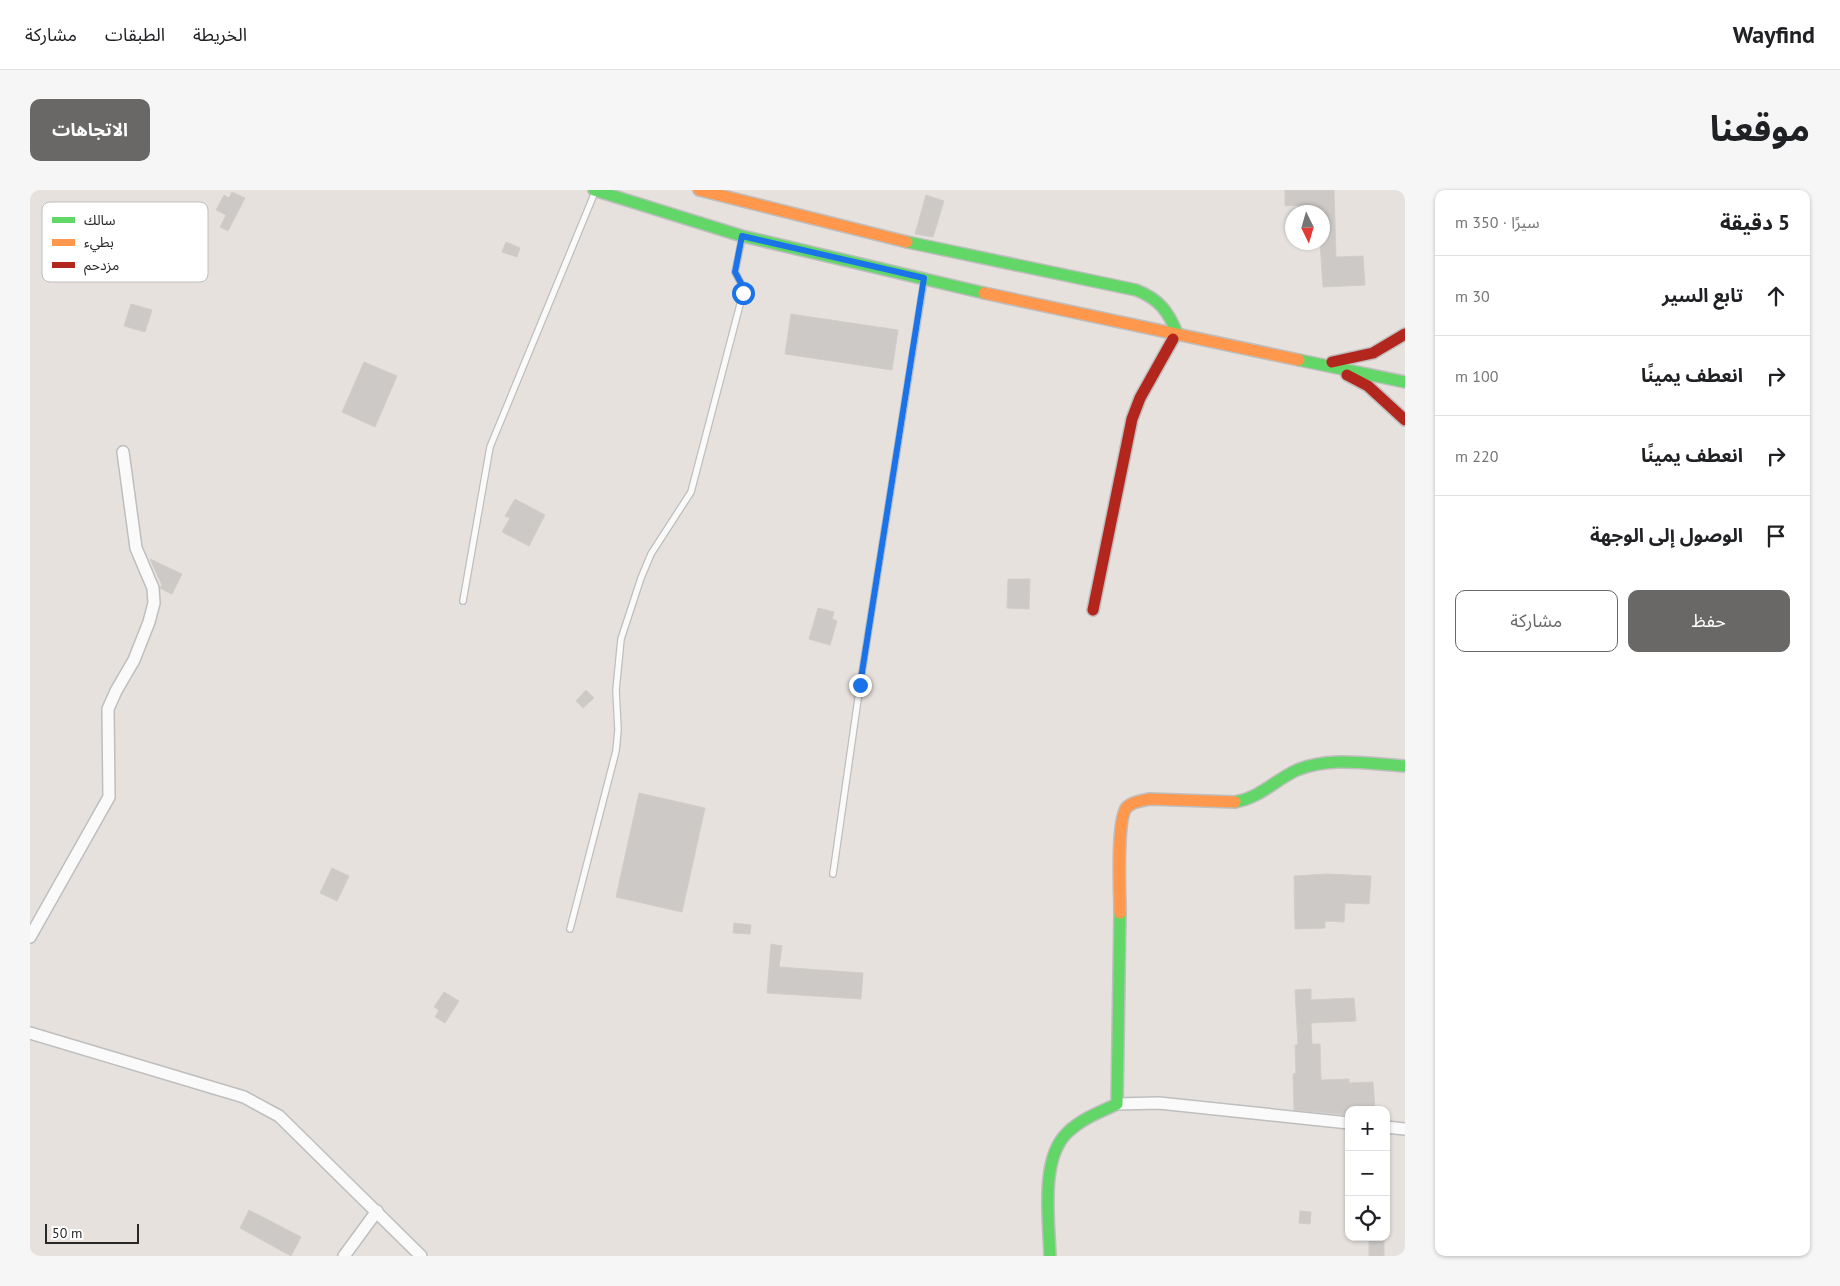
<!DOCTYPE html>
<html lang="ar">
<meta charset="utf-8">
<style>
:root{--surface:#fff;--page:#f6f6f6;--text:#202124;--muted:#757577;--line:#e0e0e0;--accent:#6a6867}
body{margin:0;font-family:"PT Sans","Noto Sans Arabic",sans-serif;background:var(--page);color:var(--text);direction:rtl}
.controls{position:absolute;right:15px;bottom:15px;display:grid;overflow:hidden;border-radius:10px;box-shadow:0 1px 4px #0004}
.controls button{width:45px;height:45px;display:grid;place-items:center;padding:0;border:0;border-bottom:1px solid var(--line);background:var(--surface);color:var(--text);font:25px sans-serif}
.compass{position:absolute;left:1255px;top:15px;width:45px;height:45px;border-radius:50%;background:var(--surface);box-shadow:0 1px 4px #0004;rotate:175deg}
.scale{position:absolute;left:15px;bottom:12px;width:94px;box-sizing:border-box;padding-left:5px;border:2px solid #272727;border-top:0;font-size:14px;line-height:18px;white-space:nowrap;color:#272727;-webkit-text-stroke:4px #fff;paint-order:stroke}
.stop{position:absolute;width:15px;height:15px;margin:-11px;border:4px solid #1a73e8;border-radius:50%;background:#fff}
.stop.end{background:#1a73e8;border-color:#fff;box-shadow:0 1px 5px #0008}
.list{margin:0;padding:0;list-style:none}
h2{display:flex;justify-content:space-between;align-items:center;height:65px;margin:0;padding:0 20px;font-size:21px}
h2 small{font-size:16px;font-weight:400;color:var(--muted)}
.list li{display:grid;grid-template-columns:32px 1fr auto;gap:15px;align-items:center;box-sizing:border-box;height:80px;padding:0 20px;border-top:1px solid var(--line)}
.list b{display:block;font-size:19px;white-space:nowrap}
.list em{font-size:16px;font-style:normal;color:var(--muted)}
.actions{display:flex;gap:10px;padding:15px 20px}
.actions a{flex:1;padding:11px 0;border:1px solid var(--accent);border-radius:10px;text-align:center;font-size:18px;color:var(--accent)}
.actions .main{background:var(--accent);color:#fff}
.icon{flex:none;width:28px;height:28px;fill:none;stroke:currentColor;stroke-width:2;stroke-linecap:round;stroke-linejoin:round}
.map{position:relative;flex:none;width:1375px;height:1066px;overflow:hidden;direction:ltr;border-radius:10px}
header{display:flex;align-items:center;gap:30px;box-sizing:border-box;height:70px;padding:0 25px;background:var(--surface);border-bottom:1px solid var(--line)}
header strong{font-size:24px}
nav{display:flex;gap:28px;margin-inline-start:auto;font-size:18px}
.intro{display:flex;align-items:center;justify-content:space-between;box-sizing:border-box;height:120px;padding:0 30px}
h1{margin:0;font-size:35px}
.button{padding:12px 22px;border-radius:10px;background:var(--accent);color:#fff;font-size:18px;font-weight:700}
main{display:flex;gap:30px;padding:0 30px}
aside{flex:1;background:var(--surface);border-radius:10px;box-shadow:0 1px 4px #0004}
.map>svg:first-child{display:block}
.building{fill:#cdc9c6;stroke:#d1cdc9}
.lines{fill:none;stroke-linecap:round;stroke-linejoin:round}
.lane-casing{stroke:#bfbebe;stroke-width:8}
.street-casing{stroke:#bfbebe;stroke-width:14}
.fast-casing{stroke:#bfbebe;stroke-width:14}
.slow-casing{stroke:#bfbebe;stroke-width:14}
.jam-casing{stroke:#bfbebe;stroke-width:14}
.lane{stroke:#fbfafa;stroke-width:5.5}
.street{stroke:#fbfafa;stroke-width:11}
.fast{stroke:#63d668;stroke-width:11}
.slow{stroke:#ff974d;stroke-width:11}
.jam{stroke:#b3261e;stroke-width:11}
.route{stroke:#1a73e8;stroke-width:6}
.key{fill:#fff;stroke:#bebebe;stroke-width:1}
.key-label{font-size:14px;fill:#272727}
</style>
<header>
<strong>Wayfind</strong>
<nav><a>الخريطة</a><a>الطبقات</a><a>مشاركة</a></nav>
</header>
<div class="intro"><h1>موقعنا</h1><a class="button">الاتجاهات</a></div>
<main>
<aside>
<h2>5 دقيقة<small>سيرًا · 350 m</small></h2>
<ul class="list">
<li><svg class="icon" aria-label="ahead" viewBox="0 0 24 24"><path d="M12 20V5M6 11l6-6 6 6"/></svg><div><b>تابع السير</b></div><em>30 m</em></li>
<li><svg class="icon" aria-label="right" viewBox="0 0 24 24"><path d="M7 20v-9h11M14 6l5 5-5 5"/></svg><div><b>انعطف يمينًا</b></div><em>100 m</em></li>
<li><svg class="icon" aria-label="right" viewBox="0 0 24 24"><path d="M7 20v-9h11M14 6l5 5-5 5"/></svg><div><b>انعطف يمينًا</b></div><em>220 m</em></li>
<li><svg class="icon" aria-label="arrive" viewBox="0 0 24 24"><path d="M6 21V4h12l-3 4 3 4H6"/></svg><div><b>الوصول إلى الوجهة</b></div></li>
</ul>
<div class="actions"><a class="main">حفظ</a><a>مشاركة</a></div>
</aside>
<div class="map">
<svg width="1375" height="1066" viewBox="0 0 1375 1066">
<rect width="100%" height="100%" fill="#e6e1dd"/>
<g class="building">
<polygon points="1255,0 1304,0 1306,67 1333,66 1335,95 1293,97 1290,52 1292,52 1292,22 1279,22 1279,19 1269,19 1269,15 1255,16"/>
<polygon points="202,2 215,8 198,41 190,37 196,25 186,20 194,5 199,8"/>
<polygon points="896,5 914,11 903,47 885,44"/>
<polygon points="476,52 490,58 487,67 472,62"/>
<polygon points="101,114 122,120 115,142 94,136"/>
<polygon points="761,124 868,140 862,180 755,164"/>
<polygon points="334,172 367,186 345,237 312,222"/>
<polygon points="485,309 515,325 499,356 472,342 480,328 475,326"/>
<polygon points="120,369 152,384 142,404 130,398 132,395"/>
<polygon points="978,389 1000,389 999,419 977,418"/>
<polygon points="788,418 804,422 802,429 807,431 800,455 779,449"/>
<polygon points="556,500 564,508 553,518 546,511"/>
<polygon points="609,603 675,618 652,722 586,707"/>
<polygon points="302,678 319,686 307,711 290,703"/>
<polygon points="1297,684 1341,686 1339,714 1315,713 1314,732 1295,731 1295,738 1265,739 1264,686"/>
<polygon points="704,733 721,735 720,744 703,743"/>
<polygon points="741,754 752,756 749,777 833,783 831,809 737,803"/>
<polygon points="1281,799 1281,810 1324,808 1326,831 1281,833 1282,854 1290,854 1291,890 1319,889 1319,893 1343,892 1345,920 1319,920 1319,925 1264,920 1263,884 1266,883 1265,855 1268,855 1265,800"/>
<polygon points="414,802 429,811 415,833 405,827 409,820 404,817"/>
<polygon points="219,1020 271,1047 261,1066 210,1038"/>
<polygon points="1270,1021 1281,1022 1280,1034 1269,1033"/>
<rect x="1339" y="1047" width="15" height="19"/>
</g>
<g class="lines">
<defs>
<g id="lane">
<polyline points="433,411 460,257 565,2"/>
<polyline points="803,684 830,495 894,90"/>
<polyline points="540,739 586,561 588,540 586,500 591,449 611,388 621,364 661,302 713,103 713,97 705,82 712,48"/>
</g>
<g id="street">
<polyline points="0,747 79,607 78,519 86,501 104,470 119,432 124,413 123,398 106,358 93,262"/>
<polyline points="0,843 214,907 249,926 391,1066"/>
<polyline points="1087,914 1129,913 1319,933"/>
<polyline points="1356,937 1375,939"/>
<polyline points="314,1066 347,1021"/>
</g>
<g id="fast">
<polyline points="564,0 712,46 954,103"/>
<path d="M877,52L1106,100C1129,109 1138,121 1147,143L1143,149"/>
<polyline points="1269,170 1375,192"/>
<path d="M1205,612C1230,608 1245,590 1267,580C1300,566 1340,574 1375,576"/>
<path d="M1020,1066C1019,1031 1010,969 1037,943C1051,929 1070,922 1087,914L1090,723"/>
</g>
<g id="slow">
<polyline points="669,0 877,52"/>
<polyline points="954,103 1269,170"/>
<path d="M1090,723C1090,703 1086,629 1097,617C1103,611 1112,611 1119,609L1205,612"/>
</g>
<g id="jam">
<polyline points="1302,172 1343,163 1375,144"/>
<polyline points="1317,185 1338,196 1375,230"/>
<polyline points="1063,420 1102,229 1110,208 1143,149"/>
</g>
</defs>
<use href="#lane" class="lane-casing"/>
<use href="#street" class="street-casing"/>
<use href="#fast" class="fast-casing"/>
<use href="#slow" class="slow-casing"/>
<use href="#jam" class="jam-casing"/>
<use href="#lane" class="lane"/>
<use href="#street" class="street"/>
<use href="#fast" class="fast"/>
<use href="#slow" class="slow"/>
<use href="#jam" class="jam"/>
</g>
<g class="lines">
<polyline class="route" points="713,103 713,97 705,82 712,46 894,88 830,495"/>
</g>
<rect x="12" y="12" width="166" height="80" rx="8" class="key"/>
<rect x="22" y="27" width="23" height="6" fill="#63d668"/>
<rect x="22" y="49" width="23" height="7" fill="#ff974d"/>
<rect x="22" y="72" width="23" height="6" fill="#b3261e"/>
<g class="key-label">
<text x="54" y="35">سالك</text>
<text x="54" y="57">بطيء</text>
<text x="54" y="80">مزدحم</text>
</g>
</svg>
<div class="controls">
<button>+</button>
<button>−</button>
<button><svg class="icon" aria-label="locate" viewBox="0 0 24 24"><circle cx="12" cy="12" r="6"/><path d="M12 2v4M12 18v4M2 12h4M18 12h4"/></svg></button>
</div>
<svg class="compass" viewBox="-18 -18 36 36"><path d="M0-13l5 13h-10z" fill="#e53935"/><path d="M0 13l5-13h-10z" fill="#757577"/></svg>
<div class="scale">50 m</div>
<div class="stop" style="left:713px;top:103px"></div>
<div class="stop end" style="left:830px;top:495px"></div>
</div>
</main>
